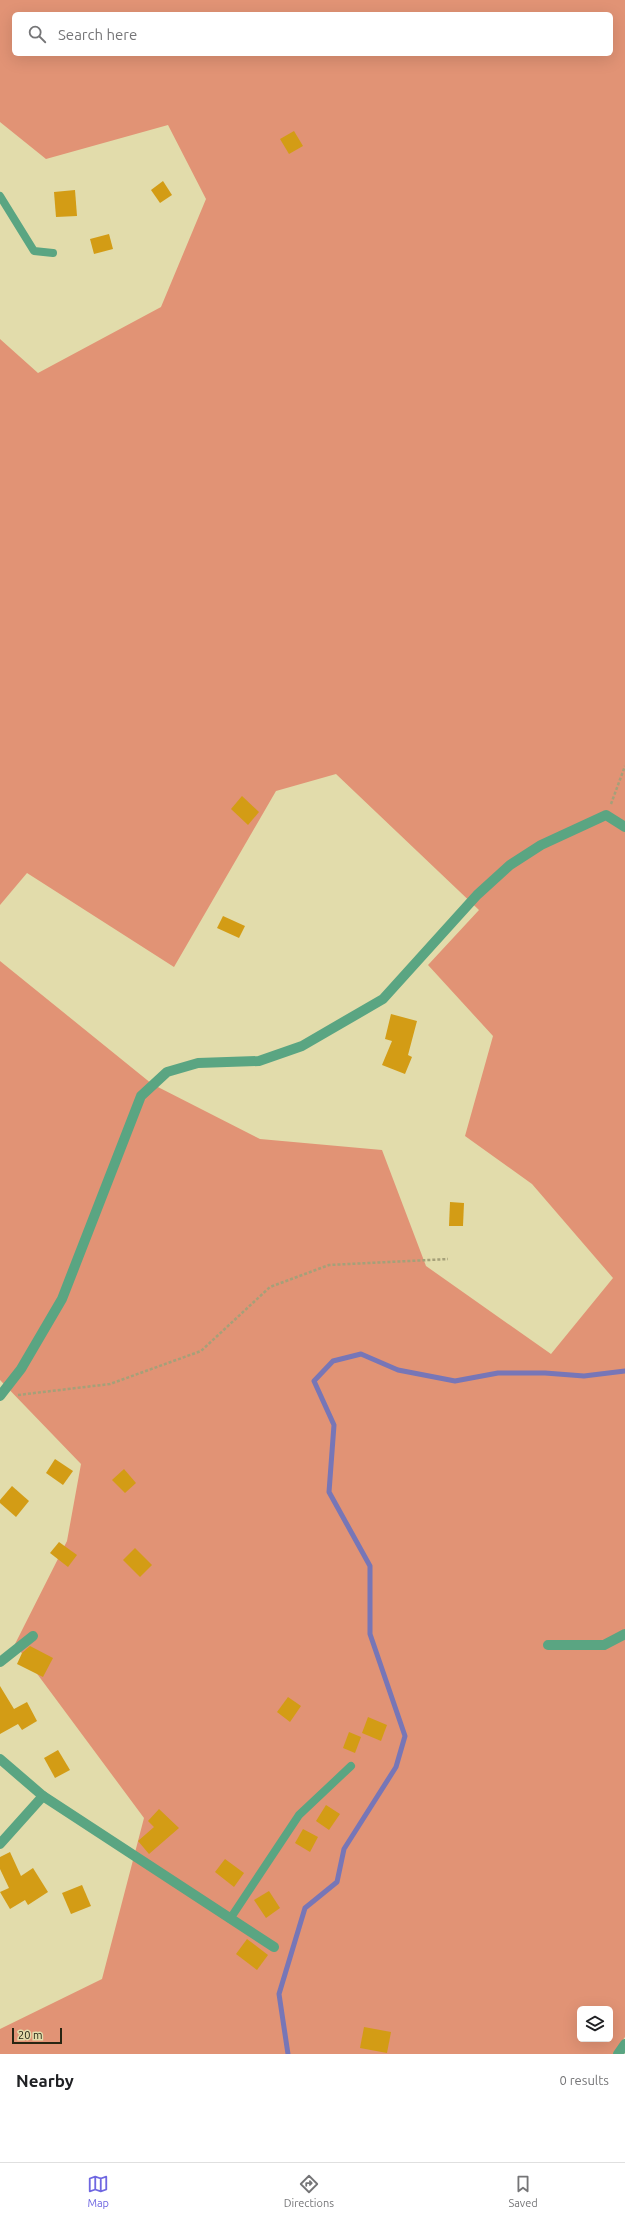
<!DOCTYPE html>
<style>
:root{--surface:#fff;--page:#f6f6f6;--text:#202124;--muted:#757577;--line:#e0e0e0;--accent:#6f67e1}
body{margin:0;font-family:Ubuntu,sans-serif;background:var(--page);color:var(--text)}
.controls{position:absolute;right:12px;bottom:12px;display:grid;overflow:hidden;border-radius:6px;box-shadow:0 4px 16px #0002}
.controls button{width:36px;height:36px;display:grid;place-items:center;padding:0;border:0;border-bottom:1px solid var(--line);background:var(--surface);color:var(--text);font:20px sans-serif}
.scale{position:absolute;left:12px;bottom:10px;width:50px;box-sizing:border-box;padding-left:4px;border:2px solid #272512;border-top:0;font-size:11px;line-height:14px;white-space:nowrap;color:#272512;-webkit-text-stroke:3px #e2dcab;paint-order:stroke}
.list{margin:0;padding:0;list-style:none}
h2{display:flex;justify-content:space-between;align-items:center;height:52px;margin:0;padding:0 16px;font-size:17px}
h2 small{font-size:13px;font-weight:400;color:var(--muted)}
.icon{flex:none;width:22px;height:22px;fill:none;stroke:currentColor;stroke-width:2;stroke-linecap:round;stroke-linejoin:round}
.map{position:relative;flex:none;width:625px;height:2054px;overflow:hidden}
.search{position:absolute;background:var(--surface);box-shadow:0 4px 16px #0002;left:12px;right:12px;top:12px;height:44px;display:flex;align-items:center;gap:10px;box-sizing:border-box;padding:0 14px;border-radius:6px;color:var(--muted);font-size:15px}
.sheet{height:108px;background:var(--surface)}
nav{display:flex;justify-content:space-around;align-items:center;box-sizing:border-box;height:56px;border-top:1px solid var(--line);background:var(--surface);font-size:11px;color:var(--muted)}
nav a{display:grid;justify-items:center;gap:2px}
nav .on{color:var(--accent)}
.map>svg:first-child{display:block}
.green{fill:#e19375;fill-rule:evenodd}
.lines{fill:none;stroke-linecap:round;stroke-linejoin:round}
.stream{stroke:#7776b7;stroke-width:5}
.building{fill:#d39c15}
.path{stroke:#a5a079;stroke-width:2.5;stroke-dasharray:3 2;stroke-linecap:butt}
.lane{stroke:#5aa582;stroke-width:8}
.street{stroke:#5aa582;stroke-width:10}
</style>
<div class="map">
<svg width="625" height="2054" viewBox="0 0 625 2054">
<rect width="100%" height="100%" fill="#e2dcab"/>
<path class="green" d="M0,0H625V2037L613,2054H0V2029L102,1979L144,1818L15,1644L67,1541L81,1464L0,1380V961L152,1084L260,1139L382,1150L426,1266L551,1354L613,1278L532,1184L465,1136L493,1036L428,965L479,910L336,774L276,791L174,967L27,873L0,905V339L38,373L161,307L206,199L168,125L46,159L0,122ZM14,14H611V54H14ZM580,2009H610V2039H580Z"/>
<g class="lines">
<polyline class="stream" points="288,2054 279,1994 305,1908 337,1882 344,1849 396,1767 405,1736 370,1634 370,1566 329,1492 334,1425 314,1381 333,1361 361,1354 398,1370 455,1381 498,1373 545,1373 584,1376 625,1371"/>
</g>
<g class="building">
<polygon points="294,131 303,146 289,154 280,139"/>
<polygon points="163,181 172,195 160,203 151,190"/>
<polygon points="75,190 77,216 56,217 54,192"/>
<polygon points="109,234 113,249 94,254 90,239"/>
<polygon points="242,796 259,812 248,825 231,809"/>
<polygon points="223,916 245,926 239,938 217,928"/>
<polygon points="391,1014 417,1021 408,1055 412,1057 405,1074 382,1065 392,1041 385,1039"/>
<polygon points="450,1202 464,1203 463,1226 449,1226"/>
<polygon points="55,1459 73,1471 63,1485 46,1473"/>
<polygon points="124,1469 136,1483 125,1493 112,1480"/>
<polygon points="12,1486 29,1501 16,1517 0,1503 0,1500"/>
<polygon points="59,1542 77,1555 68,1567 50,1553"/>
<polygon points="135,1548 152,1565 140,1577 123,1560"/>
<polygon points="30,1646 53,1658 43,1677 17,1664 22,1653"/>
<polygon points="0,1686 14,1709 27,1702 37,1721 22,1730 18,1724 0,1734"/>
<polygon points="288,1697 301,1706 290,1722 277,1712"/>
<polygon points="368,1717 387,1725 381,1741 362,1733"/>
<polygon points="349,1732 361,1737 355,1753 343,1748"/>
<polygon points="58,1750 70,1770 55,1778 44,1758"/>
<polygon points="326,1805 340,1814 329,1830 316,1821"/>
<polygon points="159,1809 179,1828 149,1854 138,1841 154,1827 148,1821"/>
<polygon points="303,1829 318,1837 310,1852 295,1843"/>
<polygon points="10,1852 21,1876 33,1868 48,1892 28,1905 25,1900 10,1909 0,1892 9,1888 0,1869 0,1857"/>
<polygon points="225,1859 244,1873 234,1887 215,1872"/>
<polygon points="82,1885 91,1906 71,1914 62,1893"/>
<polygon points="269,1891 280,1908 266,1918 254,1900"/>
<polygon points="247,1939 268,1955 257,1970 236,1954"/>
<polygon points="364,2027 391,2032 387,2053 360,2048"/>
</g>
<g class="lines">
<g class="path">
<polyline points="611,804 625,766"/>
<polyline points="18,1395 110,1384 201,1351 270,1287 329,1265 448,1259"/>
</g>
<g class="lane">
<polyline points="0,196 34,251 53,253"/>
<polyline points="230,1919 299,1815 351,1766"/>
</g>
<g class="street">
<polyline points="0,1396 21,1369 62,1299 141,1096 167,1072 198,1063 259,1061 302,1046 383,999 477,895 510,865 541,845 606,815 625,827"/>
<polyline points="548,1645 604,1645 625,1634"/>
<polyline points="0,1662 33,1636"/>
<polyline points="0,1759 43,1796 274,1947"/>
<polyline points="0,1844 43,1796"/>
<polyline points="618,2054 625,2044"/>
</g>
</g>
</svg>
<div class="controls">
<button><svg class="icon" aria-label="layers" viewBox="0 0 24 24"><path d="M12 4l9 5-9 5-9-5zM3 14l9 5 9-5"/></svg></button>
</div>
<div class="scale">20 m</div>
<div class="search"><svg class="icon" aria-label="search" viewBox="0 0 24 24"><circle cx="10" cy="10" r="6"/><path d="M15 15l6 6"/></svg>Search here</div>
</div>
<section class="sheet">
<h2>Nearby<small>0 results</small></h2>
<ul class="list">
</ul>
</section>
<nav>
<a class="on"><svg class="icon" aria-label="map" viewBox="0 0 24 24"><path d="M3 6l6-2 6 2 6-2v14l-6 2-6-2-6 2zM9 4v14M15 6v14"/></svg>Map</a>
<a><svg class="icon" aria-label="directions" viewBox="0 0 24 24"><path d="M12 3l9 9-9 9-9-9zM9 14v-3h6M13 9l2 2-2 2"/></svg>Directions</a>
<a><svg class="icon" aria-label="saved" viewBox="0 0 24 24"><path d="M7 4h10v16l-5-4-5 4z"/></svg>Saved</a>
</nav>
